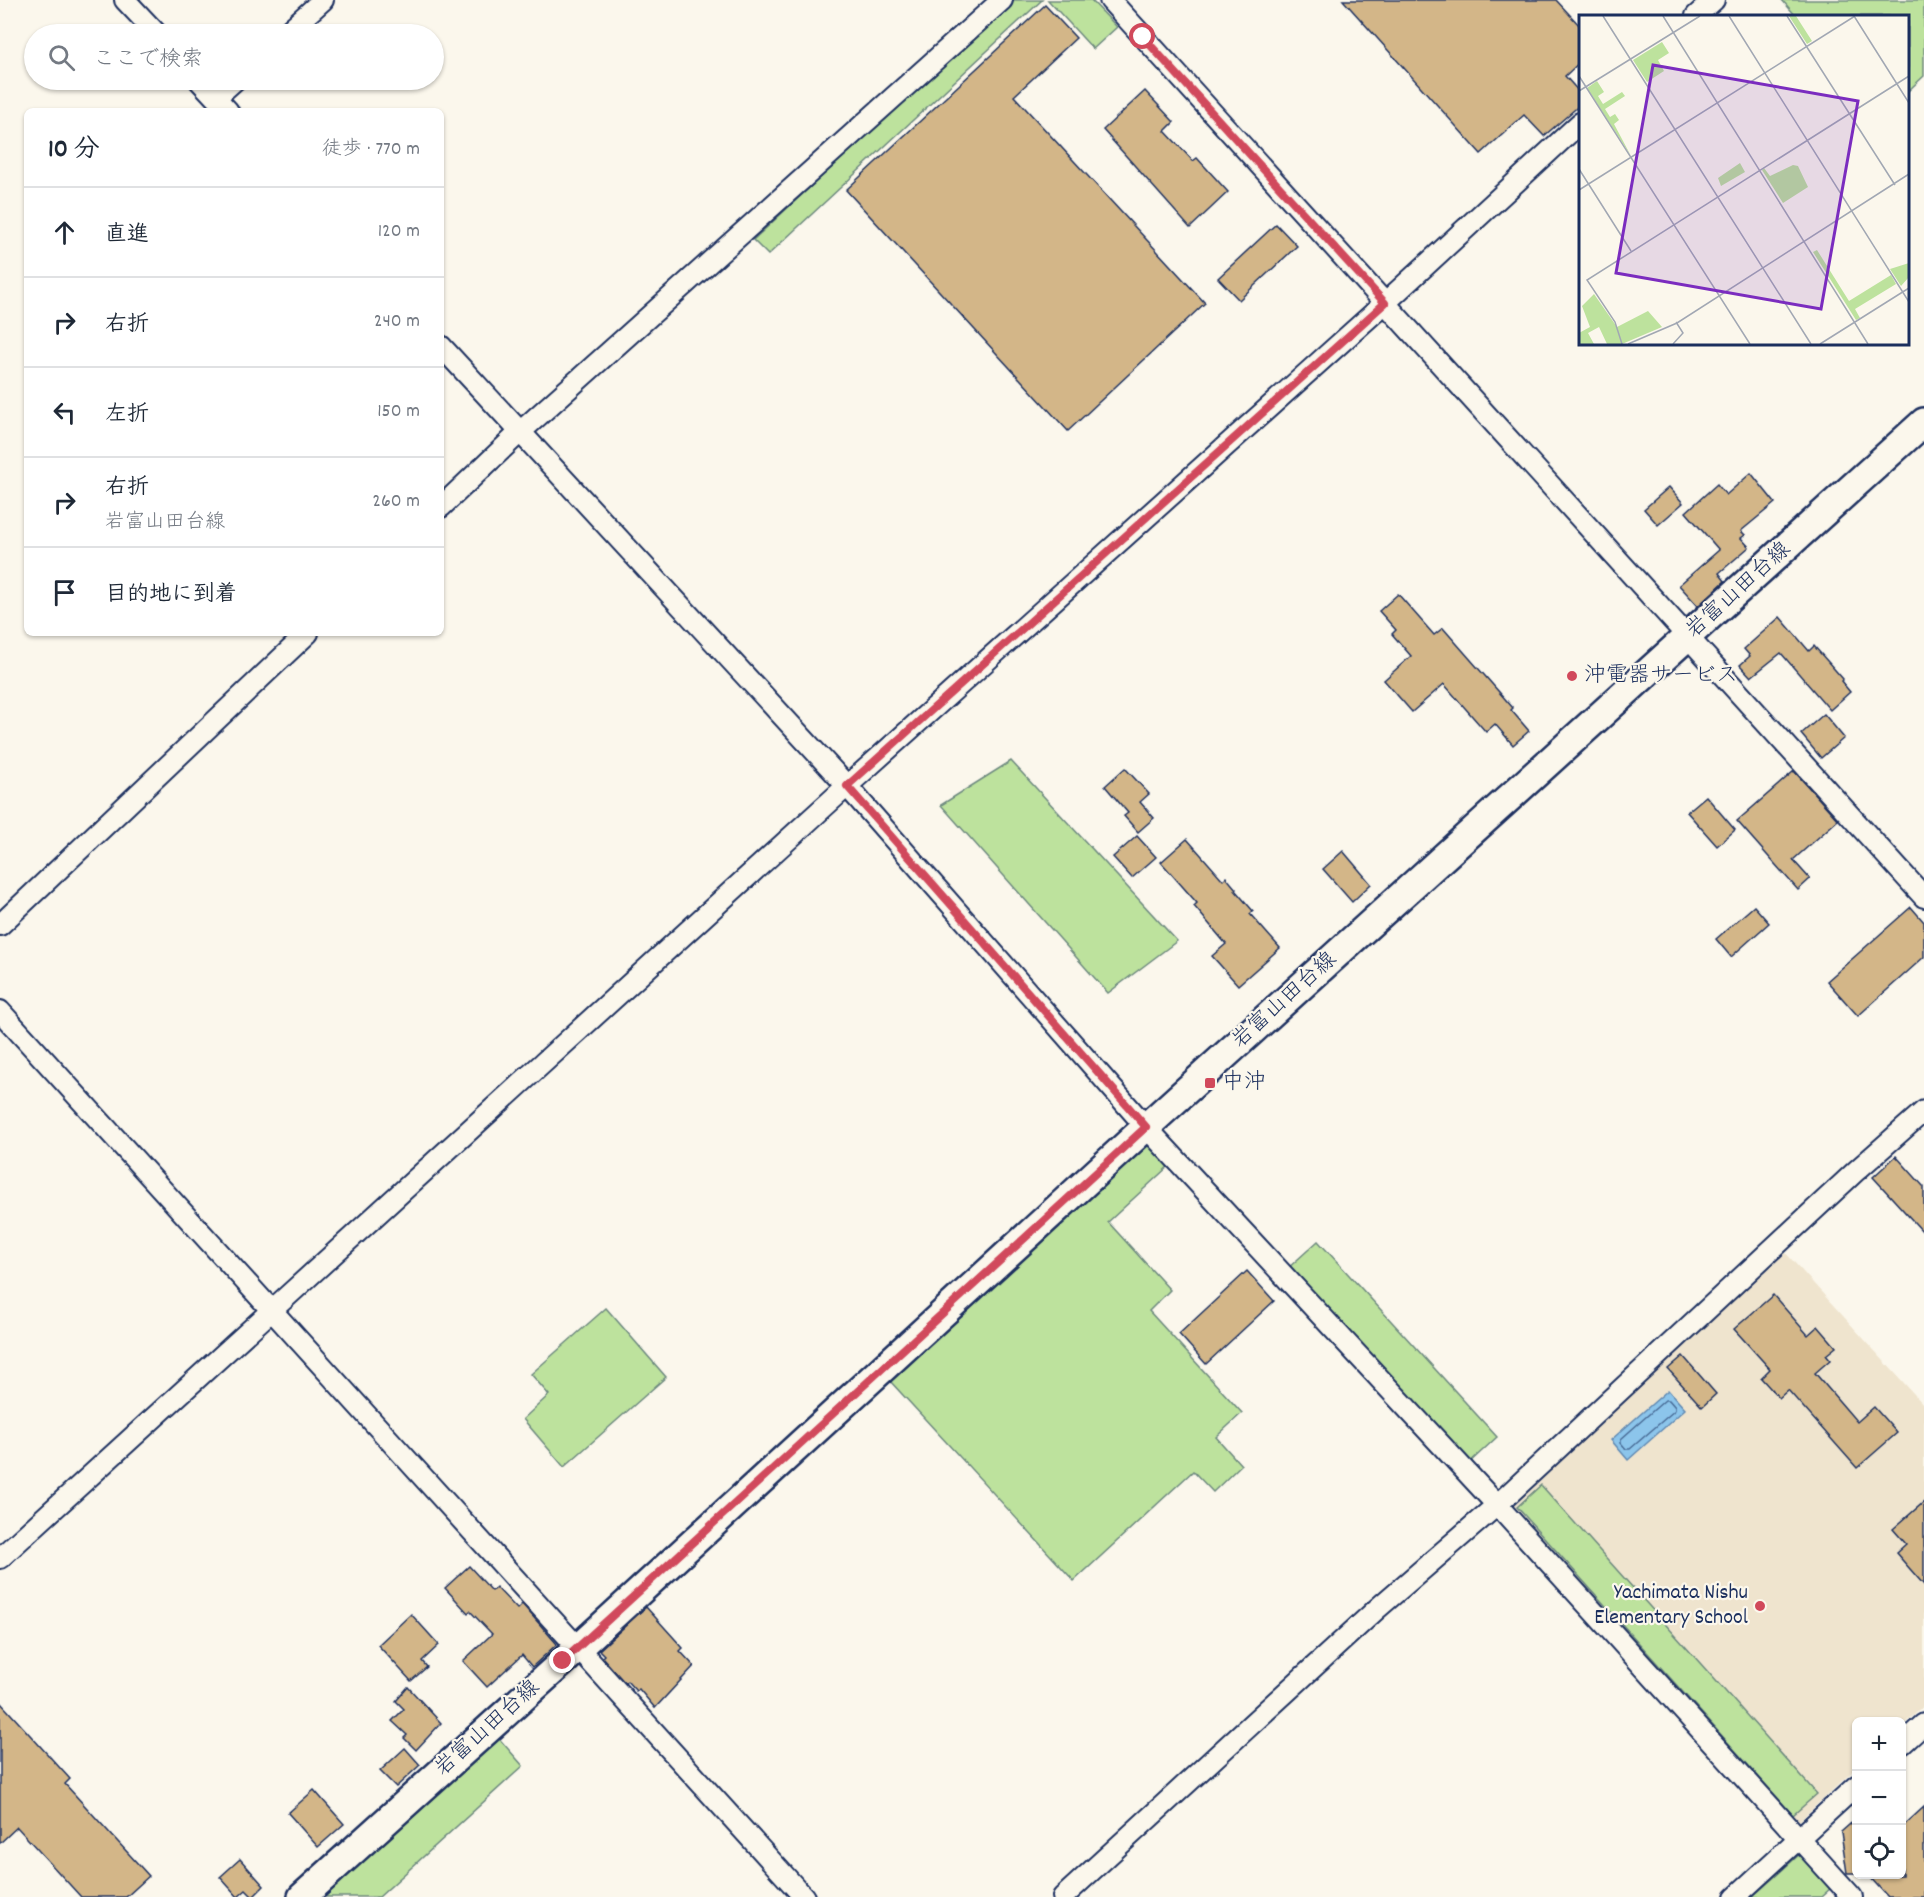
<!DOCTYPE html>
<html lang="ja">
<meta charset="utf-8">
<style>
:root{--surface:#fff;--page:#f6f6f7;--text:#1f2937;--muted:#747a83;--line:#e0e1e3}
body{margin:0;font-family:Dekko,"Klee One",sans-serif;background:var(--page);color:var(--text)}
.controls{position:absolute;right:18px;bottom:18px;display:grid;overflow:hidden;border-radius:9px;box-shadow:0 2px 4px #0004}
.controls button{width:54px;height:54px;display:grid;place-items:center;padding:0;border:0;border-bottom:2px solid var(--line);background:var(--surface);color:var(--text);font:30px sans-serif}
.stop{position:absolute;width:18px;height:18px;margin:-14px;border:4px solid #d1495b;border-radius:50%;background:#fff}
.stop.end{background:#d1495b;border-color:#fff;box-shadow:0 2px 6px #0008}
.list{margin:0;padding:0;list-style:none}
h2{display:flex;justify-content:space-between;align-items:center;height:78px;margin:0;padding:0 24px;font-size:26px}
h2 small{font-size:20px;font-weight:400;color:var(--muted)}
.list li{display:grid;grid-template-columns:39px 1fr auto;gap:18px;align-items:center;box-sizing:border-box;height:90px;padding:0 24px;border-top:2px solid var(--line)}
.list b{display:block;font-size:22px;white-space:nowrap}
.list p{margin:0;font-size:20px;white-space:nowrap;color:var(--muted)}
.list em{font-size:20px;font-style:normal;color:var(--muted)}
.icon{flex:none;width:33px;height:33px;fill:none;stroke:currentColor;stroke-width:2;stroke-linecap:round;stroke-linejoin:round}
.map{position:relative;flex:none;width:1924px;height:1897px;overflow:hidden}
.search{position:absolute;background:var(--surface);box-shadow:0 2px 4px #0004;left:24px;top:24px;width:420px;height:66px;display:flex;align-items:center;gap:15px;box-sizing:border-box;padding:0 21px;border-radius:33px;color:var(--muted);font-size:22px}
.panel{position:absolute;background:var(--surface);box-shadow:0 2px 4px #0004;left:24px;top:108px;width:420px;height:528px;border-radius:9px}
.map>svg:first-child{display:block}
.built{fill:#efe4ce}
.green{fill:#bde29d;stroke:#6c887e;stroke-width:1.5}
.water{fill:#8cc5eb;stroke:#5f89b3;stroke-width:1.5}
.lines{fill:none;stroke-linecap:round;stroke-linejoin:round}
.shore{stroke:#486b96;stroke-width:1.5}
.building{fill:#d3b688;stroke:#1b2f5e;stroke-width:1.5}
.street-casing{stroke:#1b2f5e;stroke-width:24}
.secondary-casing{stroke:#1b2f5e;stroke-width:32}
.street{stroke:#fbf7ec;stroke-width:20}
.secondary{stroke:#fbf7ec;stroke-width:27}
.route{stroke:#d1495b;stroke-width:8}
.poi-dot{fill:#d1495b;stroke:#fbf7ec;stroke-width:2}
.labels{text-anchor:middle;dominant-baseline:central;stroke-width:4.5;stroke-linejoin:round;paint-order:stroke}
.street-label{font-size:22px;fill:#1b2f5e;stroke:#fbf7ec}
.poi-label{font-size:22px;fill:#1b2f5e;stroke:#fbf7ec;text-anchor:start}
.inset-road{fill:none;stroke:#a1a7b3;stroke-width:1.5}
.view{fill:#7b2cbf;fill-opacity:0.15;stroke:#7b2cbf;stroke-width:3}
.inset-edge{fill:none;stroke:#1b2f5e;stroke-width:3}
</style>
<div class="map">
<svg width="1924" height="1897" viewBox="0 0 1924 1897">
<rect width="100%" height="100%" fill="#fbf7ec"/>
<filter id="ink" filterUnits="userSpaceOnUse"><feTurbulence type="fractalNoise" baseFrequency=".0167" numOctaves="2"/><feDisplacementMap in="SourceGraphic" scale="12" xChannelSelector="R" yChannelSelector="G"/><feConvolveMatrix kernelMatrix="1 2 1 2 8 2 1 2 1" color-interpolation-filters="sRGB"/></filter>
<g filter="url(#ink)">
<polygon class="built" points="1783,1250 1924,1405 1924,1706 1902,1726 1902,1722 1856,1722 1856,1768 1796,1824 1505,1505"/>
<g class="green">
<polygon points="1012,0 1042,0 768,255 753,240"/>
<polygon points="1048,0 1091,0 1117,27 1093,49"/>
<polygon points="1782,0 1924,0 1924,76 1908,91 1908,16 1796,16"/>
<polygon points="1011,761 1177,941 1108,993 941,805"/>
<polygon points="1149,1141 1170,1165 1108,1222 1170,1290 1149,1311 1242,1413 1216,1437 1241,1465 1213,1492 1193,1471 1074,1581 890,1381"/>
<polygon points="1318,1241 1497,1437 1467,1465 1287,1269"/>
<polygon points="606,1308 666,1377 564,1467 523,1419 549,1395 531,1374"/>
<polygon points="1541,1485 1817,1794 1793,1815 1517,1507"/>
<polygon points="495,1734 523,1766 379,1897 316,1897"/>
<polygon points="1800,1854 1831,1888 1821,1897 1752,1897"/>
</g>
<polygon class="water" points="1668,1390 1685,1409 1628,1460 1611,1440"/>
<g class="lines">
<polygon class="shore" points="1665,1400 1669,1400 1675,1407 1675,1410 1630,1449 1626,1449 1621,1443 1621,1439"/>
</g>
<g class="building">
<polygon points="1343,0 1556,0 1581,27 1581,61 1565,76 1581,94 1581,104 1544,136 1524,115 1481,154"/>
<polygon points="1045,5 1076,38 1014,96 1205,303 1068,431 846,190"/>
<polygon points="1145,91 1174,122 1165,131 1193,161 1197,158 1228,192 1190,228 1103,130"/>
<polygon points="1276,224 1297,246 1239,300 1218,278"/>
<polygon points="1751,473 1775,503 1741,531 1745,535 1741,538 1749,547 1719,573 1725,581 1698,606 1679,585 1719,550 1686,512 1717,484 1726,495"/>
<polygon points="1669,487 1683,503 1658,525 1644,509"/>
<polygon points="1398,594 1434,635 1443,628 1513,708 1511,710 1529,731 1513,745 1495,724 1486,732 1444,684 1412,712 1384,680 1411,656 1392,634 1396,630 1379,611"/>
<polygon points="1780,617 1809,651 1814,646 1843,679 1841,681 1850,692 1830,710 1781,653 1751,677 1740,665 1750,656 1744,649"/>
<polygon points="1824,714 1844,738 1821,758 1801,734"/>
<polygon points="1125,768 1149,794 1140,802 1154,818 1138,832 1124,816 1128,813 1105,786"/>
<polygon points="1794,771 1838,820 1793,860 1810,879 1798,890 1737,821"/>
<polygon points="1706,796 1735,830 1717,846 1687,812"/>
<polygon points="1137,836 1156,857 1132,878 1113,857"/>
<polygon points="1187,839 1223,880 1226,877 1236,889 1235,890 1253,911 1250,914 1280,948 1238,985 1212,956 1226,944 1194,906 1197,903 1161,862"/>
<polygon points="1343,851 1371,884 1352,902 1323,869"/>
<polygon points="1754,906 1769,923 1731,957 1716,939"/>
<polygon points="1911,907 1924,922 1924,957 1858,1016 1827,981"/>
<polygon points="1896,1156 1924,1187 1924,1233 1873,1177"/>
<polygon points="1247,1271 1274,1301 1206,1364 1179,1334"/>
<polygon points="1773,1295 1808,1335 1818,1326 1836,1347 1826,1355 1830,1360 1815,1373 1857,1422 1874,1407 1897,1433 1857,1468 1788,1390 1779,1398 1761,1378 1770,1369 1734,1329"/>
<polygon points="1683,1356 1716,1394 1702,1407 1668,1369"/>
<polygon points="1924,1502 1924,1585 1896,1553 1906,1544 1893,1529"/>
<polygon points="469,1566 492,1591 496,1587 517,1609 522,1604 557,1644 532,1667 522,1655 487,1687 463,1661 492,1634 470,1611 468,1613 445,1588"/>
<polygon points="646,1607 683,1648 680,1651 694,1666 655,1708 639,1689 636,1691 627,1681 625,1683 602,1657 604,1655 599,1650"/>
<polygon points="411,1614 439,1645 422,1661 427,1667 411,1681 378,1645"/>
<polygon points="408,1687 441,1723 416,1750 404,1738 407,1735 392,1721 404,1709 396,1701"/>
<polygon points="0,1702 70,1779 65,1784 149,1876 126,1897 81,1897 17,1827 0,1843"/>
<polygon points="405,1748 420,1765 396,1787 380,1771"/>
<polygon points="314,1790 344,1824 318,1847 288,1813"/>
<polygon points="1924,1807 1924,1897 1888,1897 1868,1875 1902,1875 1902,1827"/>
<polygon points="1857,1818 1857,1873 1847,1873 1841,1832"/>
<polygon points="240,1859 264,1886 253,1897 246,1890 238,1897 220,1877"/>
</g>
<g class="lines">
<defs>
<g id="street">
<polyline points="125,0 157,34"/>
<polyline points="1110,0 1924,897"/>
<polyline points="1696,16 1714,0"/>
<polyline points="285,34 323,0"/>
<polyline points="199,80 228,111"/>
<polyline points="216,97 235,80"/>
<polyline points="441,346 847,786 1146,1127 1497,1505 1852,1897"/>
<polyline points="441,507 519,433 1002,0"/>
<polyline points="0,925 308,633"/>
<path d="M0,1011C269,1305 535,1603 804,1897"/>
<polyline points="0,1558 847,786 1385,303 1580,123"/>
<polyline points="1902,1744 1924,1724"/>
<polyline points="1063,1897 1378,1608 1497,1505 1856,1171 1924,1111"/>
<polyline points="1735,1897 1856,1786"/>
</g>
<polyline id="secondary" points="302,1897 577,1649 1146,1127 1924,422"/>
</defs>
<use href="#street" class="street-casing"/>
<use href="#secondary" class="secondary-casing"/>
<use href="#street" class="street"/>
<use href="#secondary" class="secondary"/>
</g>
</g>
<g class="lines" filter="url(#ink)">
<polyline class="route" points="563,1661 1146,1127 847,786 1385,303 1143,37"/>
</g>
<g class="poi-dot">
<circle cx="1572" cy="676" r="6"/>
<rect x="1204" y="1077" width="12" height="12" rx="3"/>
<circle cx="1760" cy="1606" r="6"/>
</g>
<g class="labels">
<g class="street-label">
<text transform="translate(1739 591) rotate(-42)">岩富山田台線</text>
<text transform="translate(1285 1001) rotate(-42)">岩富山田台線</text>
<text transform="translate(488 1729) rotate(-42)">岩富山田台線</text>
</g>
<g class="poi-label">
<text x="1584" y="676">沖電器サービス</text>
<text x="1222" y="1083">中沖</text>
<text x="1748" y="1593" text-anchor="end">Yachimata Nishu<tspan x="1748" dy="25">Elementary School</tspan></text>
</g>
</g>
<g transform="translate(1579 15)">
<rect width="330" height="330" fill="#fbf7ec"/>
<path d="M210,1H217L233,26L228,29ZM83,27L90,38L79,45L85,56L68,67L54,45ZM18,66L25,77L19,81L24,89L43,77L46,81L26,94L31,102L36,99L40,105L35,109L52,141L8,73ZM161,148L166,157L142,171L139,163ZM214,150L219,151L229,172L204,188L183,155L185,153L191,161ZM238,235L270,286L312,260L317,269L276,294L281,303L277,305L234,237ZM330,248V262L322,271L311,254ZM15,279L38,312L69,296L83,312L43,329H28L20,312L9,318L15,329H0V318L11,312L3,291Z" fill="#bde29d"/>
<path class="inset-road" d="M24,1L232,329M84,1L289,329M150,1L330,287M208,1L316,170M275,1L330,88M0,61L171,329M0,76L121,1M0,154L52,236M0,175L276,1M43,329L36,307L8,265L330,61M49,329L98,308L330,159M94,329L104,318L97,307M241,329L330,273"/>
<path class="view" d="M74,50L279,86L242,294L37,258Z"/>
<rect width="330" height="330" class="inset-edge"/>
</g>
</svg>
<div class="controls">
<button>+</button>
<button>−</button>
<button><svg class="icon" aria-label="locate" viewBox="0 0 24 24"><circle cx="12" cy="12" r="6"/><path d="M12 2v4M12 18v4M2 12h4M18 12h4"/></svg></button>
</div>
<div class="stop" style="left:1143px;top:37px"></div>
<div class="stop end" style="left:563px;top:1661px"></div>
<div class="search"><svg class="icon" aria-label="search" viewBox="0 0 24 24"><circle cx="10" cy="10" r="6"/><path d="M15 15l6 6"/></svg>ここで検索</div>
<section class="panel">
<h2>10 分<small>徒歩 · 770 m</small></h2>
<ul class="list">
<li><svg class="icon" aria-label="ahead" viewBox="0 0 24 24"><path d="M12 20V5M6 11l6-6 6 6"/></svg><div><b>直進</b></div><em>120 m</em></li>
<li><svg class="icon" aria-label="right" viewBox="0 0 24 24"><path d="M7 20v-9h11M14 6l5 5-5 5"/></svg><div><b>右折</b></div><em>240 m</em></li>
<li><svg class="icon" aria-label="left" viewBox="0 0 24 24"><path d="M17 20v-9H6M10 6l-5 5 5 5"/></svg><div><b>左折</b></div><em>150 m</em></li>
<li><svg class="icon" aria-label="right" viewBox="0 0 24 24"><path d="M7 20v-9h11M14 6l5 5-5 5"/></svg><div><b>右折</b><p>岩富山田台線</p></div><em>260 m</em></li>
<li><svg class="icon" aria-label="arrive" viewBox="0 0 24 24"><path d="M6 21V4h12l-3 4 3 4H6"/></svg><div><b>目的地に到着</b></div></li>
</ul>
</section>
</div>
